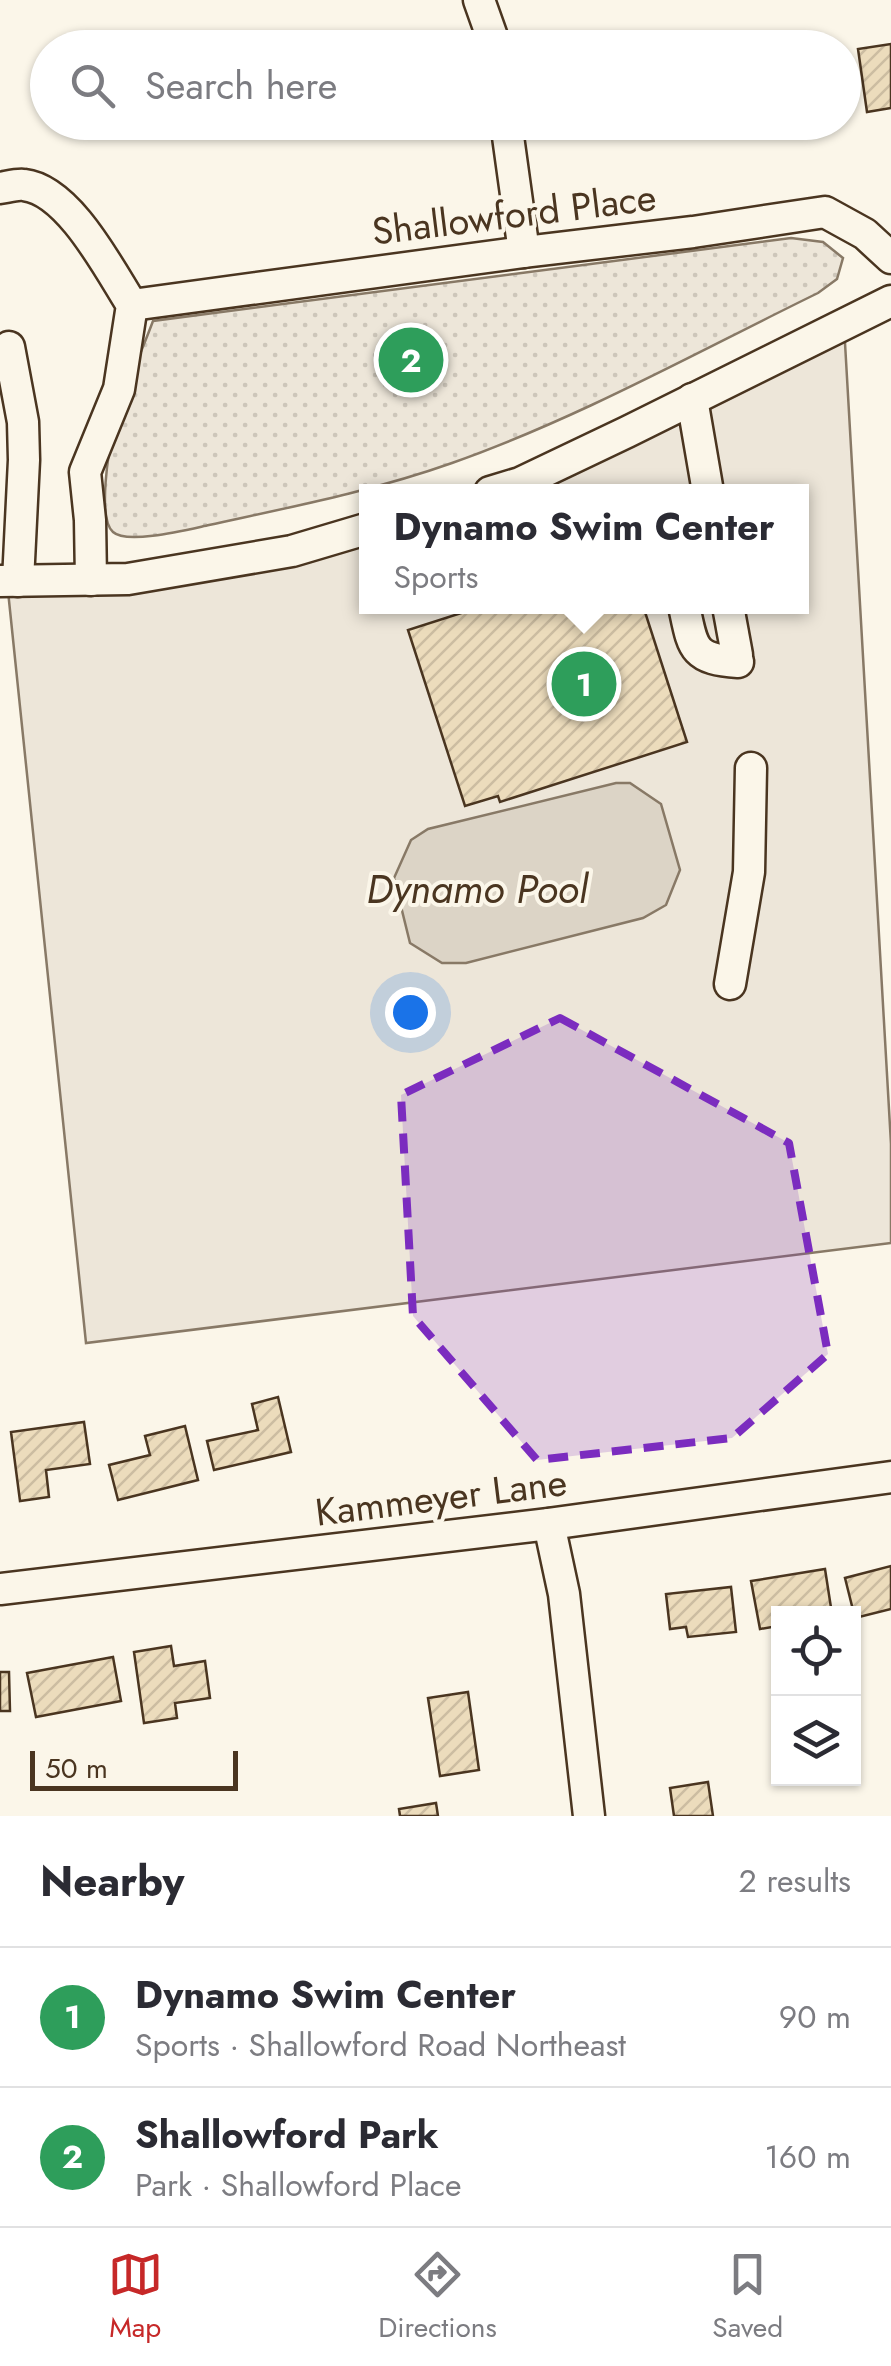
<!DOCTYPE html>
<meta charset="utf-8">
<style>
:root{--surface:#fff;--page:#f2f2f3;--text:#2b2b33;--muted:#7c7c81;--line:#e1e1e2;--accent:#c62828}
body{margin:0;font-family:Jost,sans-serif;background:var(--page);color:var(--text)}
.controls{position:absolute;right:30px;bottom:30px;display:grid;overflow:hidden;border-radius:0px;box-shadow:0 2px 8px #0004}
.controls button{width:90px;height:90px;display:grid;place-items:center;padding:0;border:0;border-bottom:2px solid var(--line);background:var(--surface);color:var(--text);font:50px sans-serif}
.scale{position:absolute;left:30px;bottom:25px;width:208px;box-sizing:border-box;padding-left:10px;border:5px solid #4a3520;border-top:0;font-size:28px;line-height:35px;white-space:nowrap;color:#4a3520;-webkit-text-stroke:8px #fbf6e9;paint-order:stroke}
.you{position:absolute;left:410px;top:1012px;width:35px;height:35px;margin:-25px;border:8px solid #fff;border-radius:50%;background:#1a73e8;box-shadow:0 0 0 15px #1a73e833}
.badge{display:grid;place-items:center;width:65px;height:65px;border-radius:50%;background:var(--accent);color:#fff;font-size:32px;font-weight:700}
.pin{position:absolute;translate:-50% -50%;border:5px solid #fff;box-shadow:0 2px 10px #0006}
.popup{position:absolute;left:359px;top:484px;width:450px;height:130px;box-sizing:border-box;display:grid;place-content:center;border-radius:0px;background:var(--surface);filter:drop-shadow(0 2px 8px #0005);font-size:32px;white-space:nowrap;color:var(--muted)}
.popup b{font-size:38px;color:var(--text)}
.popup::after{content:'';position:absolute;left:50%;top:100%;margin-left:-20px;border:20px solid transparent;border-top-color:var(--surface)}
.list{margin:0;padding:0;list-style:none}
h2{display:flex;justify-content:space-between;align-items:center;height:130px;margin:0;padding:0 40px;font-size:42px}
h2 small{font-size:32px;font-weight:400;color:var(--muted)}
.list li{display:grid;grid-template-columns:65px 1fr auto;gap:30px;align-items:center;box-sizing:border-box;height:140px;padding:0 40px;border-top:2px solid var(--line)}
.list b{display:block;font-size:38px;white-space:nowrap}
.list p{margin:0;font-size:32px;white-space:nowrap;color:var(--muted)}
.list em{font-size:32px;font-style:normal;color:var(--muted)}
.icon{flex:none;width:55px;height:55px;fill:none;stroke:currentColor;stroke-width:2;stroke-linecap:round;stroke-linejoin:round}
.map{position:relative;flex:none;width:891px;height:1816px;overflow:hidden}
.search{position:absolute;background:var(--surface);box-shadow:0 2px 8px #0004;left:30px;right:30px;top:30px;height:110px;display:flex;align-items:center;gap:25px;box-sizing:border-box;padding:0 35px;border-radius:55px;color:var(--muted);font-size:38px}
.sheet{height:410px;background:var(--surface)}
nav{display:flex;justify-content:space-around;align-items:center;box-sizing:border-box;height:140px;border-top:2px solid var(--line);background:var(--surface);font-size:28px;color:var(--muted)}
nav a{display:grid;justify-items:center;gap:5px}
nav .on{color:var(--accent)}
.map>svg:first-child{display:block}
.grass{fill:url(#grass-dots);stroke:#887966;stroke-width:2.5}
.pitch{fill:#ede6d9;stroke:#887966;stroke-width:2.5}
.water{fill:#dcd4c6;stroke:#887966;stroke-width:2.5}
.building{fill:url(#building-hatch);stroke:#4a3520;stroke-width:2.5}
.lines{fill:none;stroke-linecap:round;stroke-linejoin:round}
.minor-casing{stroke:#4a3520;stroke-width:35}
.minor{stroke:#fbf6e9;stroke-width:30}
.marked{fill:#7b2cbf;fill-opacity:0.2;stroke:#7b2cbf;stroke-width:8;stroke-dasharray:20 12;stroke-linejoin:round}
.labels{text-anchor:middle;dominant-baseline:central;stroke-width:8;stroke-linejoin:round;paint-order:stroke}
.street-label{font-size:38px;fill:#4a3520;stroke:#fbf6e9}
.water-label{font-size:40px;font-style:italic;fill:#4a3520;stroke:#fbf6e9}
</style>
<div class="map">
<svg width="891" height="1816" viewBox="0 0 891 1816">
<defs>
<pattern id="grass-dots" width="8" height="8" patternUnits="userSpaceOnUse" patternTransform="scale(2.5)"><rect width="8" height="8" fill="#ede6d9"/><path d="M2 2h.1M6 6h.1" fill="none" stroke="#cdc6ba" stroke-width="1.8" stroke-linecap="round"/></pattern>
<pattern id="building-hatch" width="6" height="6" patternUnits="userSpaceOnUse" patternTransform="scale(2.5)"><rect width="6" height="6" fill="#ecdcbc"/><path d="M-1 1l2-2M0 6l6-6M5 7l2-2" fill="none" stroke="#ccbda1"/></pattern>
</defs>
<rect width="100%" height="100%" fill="#fbf6e9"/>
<path class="grass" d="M791,238L823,242L843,258L837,279L818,293C697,352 579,418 452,463C373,491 291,507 209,525C190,529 127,545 113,532C97,518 109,448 114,428C123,392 140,356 153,321Z"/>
<polygon class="pitch" points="843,308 891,1144 891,1243 86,1343 8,591 261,550 366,519 366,606 802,606 802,492 461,491 557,464"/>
<polygon class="water" points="616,783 630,783 661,804 680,870 666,905 643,918 466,963 442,963 410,943 394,878 411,840 428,829"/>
<g class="building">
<polygon points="891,44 891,108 867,112 858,49"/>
<polygon points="483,606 663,606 645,612 687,742 500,802 498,796 465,806 408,630"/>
<polygon points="278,1397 291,1452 214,1470 207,1441 258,1430 252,1404"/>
<polygon points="84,1422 90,1464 46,1470 49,1497 20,1501 11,1432"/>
<polygon points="185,1426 198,1480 118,1500 109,1465 150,1455 145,1436"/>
<polygon points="891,1566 891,1609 855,1618 845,1578"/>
<polygon points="825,1569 832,1614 778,1614 778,1626 760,1629 751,1581"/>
<polygon points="731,1587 736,1632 688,1637 686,1627 670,1629 666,1594"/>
<polygon points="171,1646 174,1666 205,1661 210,1698 175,1703 177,1718 144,1723 134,1652"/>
<polygon points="113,1657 121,1701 36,1717 27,1673"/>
<polygon points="0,1672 9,1672 10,1711 0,1711"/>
<polygon points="468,1692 479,1770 440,1776 428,1698"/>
<polygon points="708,1782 713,1816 674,1816 670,1788"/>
<polygon points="436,1803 438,1816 400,1816 399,1809"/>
</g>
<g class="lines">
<defs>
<g id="minor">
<polyline points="479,0 496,48"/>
<polyline points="506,122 524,252"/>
<path d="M0,188C7,187 17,184 24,185C69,190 109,269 132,305L119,389L85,472L90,520L91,580"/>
<polyline points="132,305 524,252 693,232 825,212 865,234 891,258"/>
<polyline points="9,347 23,422 24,460 18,581"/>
<polyline points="692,399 708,492"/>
<polyline points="490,492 520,483 627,432 891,301"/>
<polyline points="0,581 128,579 292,551 366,529"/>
<path d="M684,606C693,648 692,659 738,662"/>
<polyline points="728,606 737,655"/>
<polyline points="730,984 749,872 751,768"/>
<polyline points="549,1524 564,1594 589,1816"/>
<polyline points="0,1589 549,1524 891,1477"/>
</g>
</defs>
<use href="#minor" class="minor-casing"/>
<use href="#minor" class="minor"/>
</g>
<path class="marked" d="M560,1018L789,1143L828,1354L732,1438L537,1460L413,1316L401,1095Z"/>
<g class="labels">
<g class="street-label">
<text transform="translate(514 214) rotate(-7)">Shallowford Place</text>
<text transform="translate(441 1497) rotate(-7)">Kammeyer Lane</text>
</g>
<g class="water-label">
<text x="477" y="889">Dynamo Pool</text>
</g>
</g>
</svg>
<div class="controls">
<button><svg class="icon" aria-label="locate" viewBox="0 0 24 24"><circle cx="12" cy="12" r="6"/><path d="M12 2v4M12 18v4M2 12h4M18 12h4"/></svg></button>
<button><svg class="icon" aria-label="layers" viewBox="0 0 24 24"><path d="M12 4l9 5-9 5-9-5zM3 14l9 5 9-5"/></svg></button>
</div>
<div class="scale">50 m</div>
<div class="you"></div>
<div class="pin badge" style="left:584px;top:684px;background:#2e9e5b">1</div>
<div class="popup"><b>Dynamo Swim Center</b>Sports</div>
<div class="pin badge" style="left:411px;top:360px;background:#2e9e5b">2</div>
<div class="search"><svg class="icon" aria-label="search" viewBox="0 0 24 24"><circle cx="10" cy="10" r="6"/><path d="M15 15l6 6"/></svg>Search here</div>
</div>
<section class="sheet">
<h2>Nearby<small>2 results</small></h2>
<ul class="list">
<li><span class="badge" style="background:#2e9e5b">1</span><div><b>Dynamo Swim Center</b><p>Sports · Shallowford Road Northeast</p></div><em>90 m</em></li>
<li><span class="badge" style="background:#2e9e5b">2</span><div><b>Shallowford Park</b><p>Park · Shallowford Place</p></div><em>160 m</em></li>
</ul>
</section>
<nav>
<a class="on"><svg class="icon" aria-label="map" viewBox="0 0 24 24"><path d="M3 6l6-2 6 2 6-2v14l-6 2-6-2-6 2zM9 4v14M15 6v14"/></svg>Map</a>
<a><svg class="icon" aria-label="directions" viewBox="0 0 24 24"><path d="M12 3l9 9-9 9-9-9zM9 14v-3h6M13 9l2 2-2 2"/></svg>Directions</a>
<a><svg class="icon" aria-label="saved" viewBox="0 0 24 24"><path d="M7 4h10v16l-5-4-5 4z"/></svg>Saved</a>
</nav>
